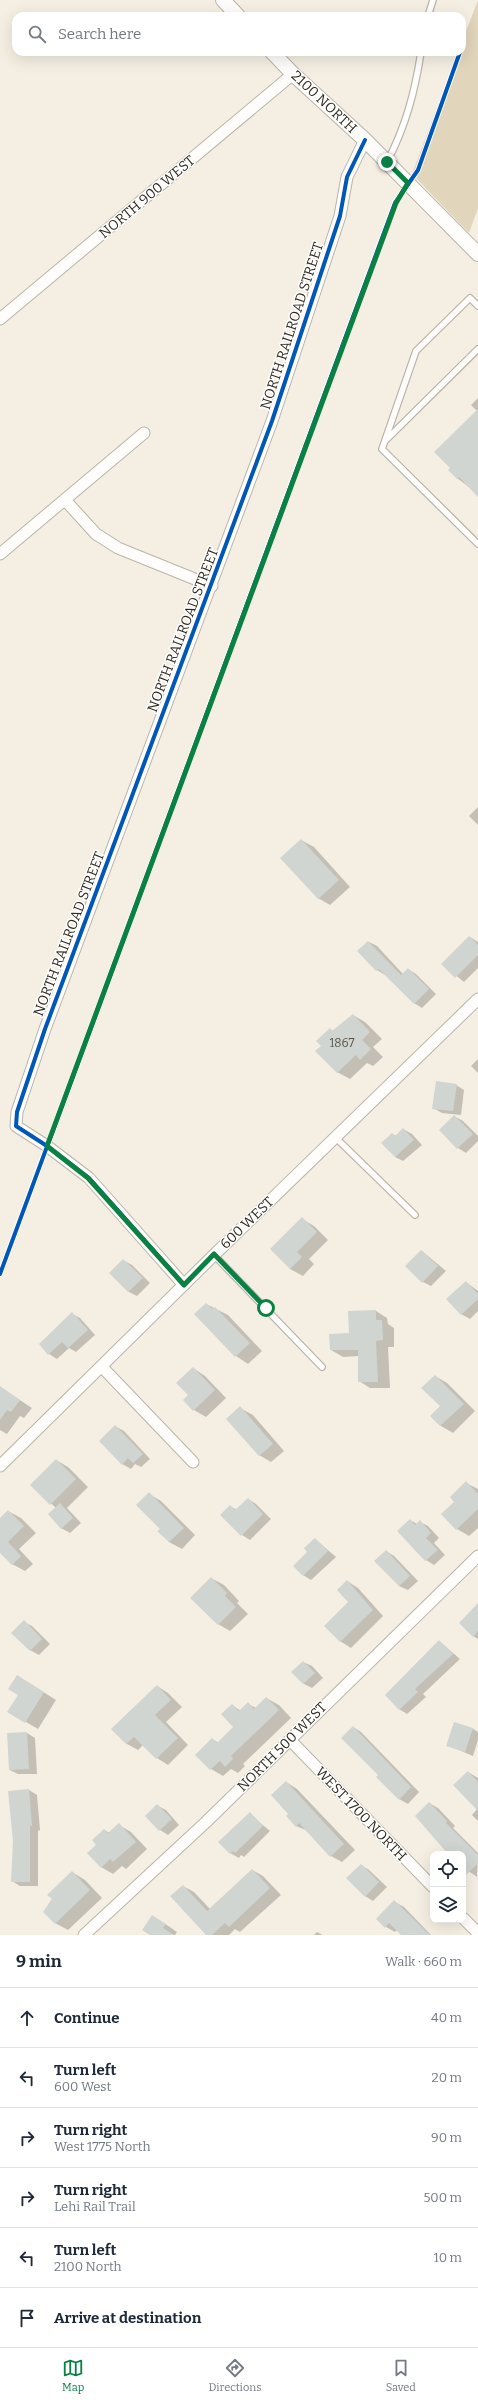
<!DOCTYPE html>
<meta charset="utf-8">
<style>
:root{--surface:#fff;--page:#f6f6f7;--text:#1f2937;--muted:#747a83;--line:#e0e1e3;--accent:#0b8043}
body{margin:0;font-family:Bitter,serif;background:var(--page);color:var(--text)}
.controls{position:absolute;right:12px;bottom:12px;display:grid;overflow:hidden;border-radius:8px;box-shadow:0 4px 16px #0002}
.controls button{width:36px;height:36px;display:grid;place-items:center;padding:0;border:0;border-bottom:1px solid var(--line);background:var(--surface);color:var(--text);font:20px sans-serif}
.stop{position:absolute;width:12px;height:12px;margin:-9px;border:3px solid #0b8043;border-radius:50%;background:#fff}
.stop.end{background:#0b8043;border-color:#fff;box-shadow:0 1px 4px #0008}
.list{margin:0;padding:0;list-style:none}
h2{display:flex;justify-content:space-between;align-items:center;height:52px;margin:0;padding:0 16px;font-size:17px}
h2 small{font-size:13px;font-weight:400;color:var(--muted)}
.list li{display:grid;grid-template-columns:26px 1fr auto;gap:12px;align-items:center;box-sizing:border-box;height:60px;padding:0 16px;border-top:1px solid var(--line)}
.list b{display:block;font-size:15px;white-space:nowrap}
.list p{margin:0;font-size:13px;white-space:nowrap;color:var(--muted)}
.list em{font-size:13px;font-style:normal;color:var(--muted)}
.icon{flex:none;width:22px;height:22px;fill:none;stroke:currentColor;stroke-width:2;stroke-linecap:round;stroke-linejoin:round}
.map{position:relative;flex:none;width:478px;height:1935px;overflow:hidden}
.search{position:absolute;background:var(--surface);box-shadow:0 4px 16px #0002;left:12px;right:12px;top:12px;height:44px;display:flex;align-items:center;gap:10px;box-sizing:border-box;padding:0 14px;border-radius:12px;color:var(--muted);font-size:15px}
.sheet{height:412px;background:var(--surface)}
nav{display:flex;justify-content:space-around;align-items:center;box-sizing:border-box;height:56px;border-top:1px solid var(--line);background:var(--surface);font-size:11px;color:var(--muted)}
nav a{display:grid;justify-items:center;gap:2px}
nav .on{color:var(--accent)}
.map>svg:first-child{display:block}
.green{fill:#e1d5bb}
.shadow{fill:#0003}
.building{fill:#d0d5d1}
.lines{fill:none;stroke-linecap:round;stroke-linejoin:round}
.service-casing{stroke:#bab5ab;stroke-width:8}
.minor-casing{stroke:#bab5ab;stroke-width:13}
.tertiary-casing{stroke:#bab5ab;stroke-width:16}
.service{stroke:#fefdfb;stroke-width:5.5}
.minor{stroke:#fefdfb;stroke-width:11}
.tertiary{stroke:#fefdfb;stroke-width:14}
.cycleway-casing{stroke:#fff;stroke-width:6}
.cycleway{stroke:#0057b8;stroke-width:4}
.route{stroke:#0b8043;stroke-width:5}
.labels{text-anchor:middle;dominant-baseline:central;stroke-width:3;stroke-linejoin:round;paint-order:stroke}
.number-label{font-size:12px;fill:#58564c}
.street-label{font-size:14px;fill:#302b20;stroke:#fff}
</style>
<div class="map">
<svg width="478" height="1935" viewBox="0 0 478 1935">
<rect width="100%" height="100%" fill="#f5efe3"/>
<polygon class="green" points="478,0 478,208 469,233 412,174 458,52 462,52 462,42"/>
<g class="shadow">
<polygon points="478,398 478,494 457,478 477,411 471,405"/>
<polygon points="478,807 478,825 469,816"/>
<polygon points="301,840 314,847 350,887 330,905 318,898"/>
<polygon points="470,937 478,942 478,968 464,982 442,964"/>
<polygon points="369,942 377,946 403,974 408,969 416,974 436,994 422,1008 414,1003 385,975 377,970 359,951"/>
<polygon points="353,1015 365,1022 382,1039 373,1047 383,1057 373,1066 367,1063 350,1079 337,1072 330,1029 333,1031"/>
<polygon points="478,1059 478,1073 471,1066"/>
<polygon points="456,1085 464,1090 461,1115 442,1113 433,1108"/>
<polygon points="454,1116 463,1121 478,1136 478,1141 466,1153 458,1148 440,1130"/>
<polygon points="403,1129 412,1134 422,1145 403,1161 395,1157 392,1134 396,1136"/>
<polygon points="302,1219 314,1226 328,1240 309,1259 314,1264 303,1276 290,1269"/>
<polygon points="422,1251 446,1271 431,1286 423,1282"/>
<polygon points="123,1260 132,1265 150,1283 137,1296 129,1292 110,1273"/>
<polygon points="466,1282 478,1291 478,1311 470,1319 461,1314"/>
<polygon points="206,1304 228,1315 262,1351 248,1364 236,1356 196,1314"/>
<polygon points="376,1311 387,1318 388,1324 394,1328 394,1347 388,1347 390,1388 370,1388 359,1381 359,1356 343,1357 331,1350"/>
<polygon points="72,1314 80,1318 95,1335 76,1352 69,1348 57,1359 49,1354"/>
<polygon points="193,1368 205,1376 226,1398 206,1417 194,1410 189,1395"/>
<polygon points="435,1376 447,1383 475,1411 453,1433 441,1426 431,1416 441,1406"/>
<polygon points="0,1387 32,1408 24,1418 20,1416 7,1434 0,1430"/>
<polygon points="240,1408 253,1415 284,1451 271,1462 259,1455"/>
<polygon points="115,1426 124,1431 150,1459 141,1467 135,1464 131,1469 122,1464"/>
<polygon points="56,1460 68,1467 88,1487 67,1508 81,1523 70,1533 61,1528 56,1508 31,1485"/>
<polygon points="466,1483 478,1489 478,1528 469,1536 457,1529 456,1502"/>
<polygon points="149,1494 161,1501 195,1535 182,1549 169,1542 161,1529"/>
<polygon points="248,1499 256,1504 271,1519 250,1540 242,1535 230,1506 237,1510"/>
<polygon points="8,1511 21,1518 36,1533 19,1549 33,1564 25,1571 12,1564 0,1552 0,1519"/>
<polygon points="410,1520 417,1524 420,1522 428,1526 439,1538 434,1543 445,1555 434,1565 426,1560"/>
<polygon points="315,1539 336,1557 311,1580 303,1575 309,1552"/>
<polygon points="386,1551 394,1556 418,1581 408,1590 399,1586"/>
<polygon points="211,1578 224,1585 239,1601 237,1603 248,1614 230,1631 218,1624"/>
<polygon points="347,1581 358,1588 383,1616 351,1648 340,1641 350,1602"/>
<polygon points="478,1606 478,1639 473,1636"/>
<polygon points="24,1622 32,1626 50,1644 39,1655 30,1650"/>
<polygon points="439,1641 460,1659 423,1694 426,1697 407,1714 399,1709"/>
<polygon points="303,1662 312,1666 323,1678 312,1688 304,1684 293,1672"/>
<polygon points="29,1683 56,1700 38,1729 26,1722"/>
<polygon points="157,1686 168,1693 182,1707 166,1722 188,1745 168,1765 157,1758 143,1745 138,1750 127,1744 113,1729"/>
<polygon points="266,1698 279,1705 291,1718 243,1764 245,1766 238,1773 231,1769 223,1776 211,1769 212,1739 219,1743 235,1727 232,1705 241,1711 248,1704 256,1708"/>
<polygon points="353,1727 361,1732 419,1792 408,1804 399,1799 379,1775"/>
<polygon points="472,1728 478,1732 478,1740 473,1756 447,1745"/>
<polygon points="27,1733 35,1738 37,1774 18,1774 10,1770 8,1734"/>
<polygon points="468,1772 478,1778 478,1821 472,1815 477,1809"/>
<polygon points="286,1782 297,1789 355,1850 342,1862 331,1856 308,1831 296,1826 290,1814"/>
<polygon points="29,1790 37,1795 40,1830 38,1831 38,1886 20,1886 12,1881"/>
<polygon points="429,1803 438,1808 455,1826 453,1828 478,1853 477,1877 463,1867 463,1854 450,1854"/>
<polygon points="158,1806 166,1810 179,1825 168,1835 160,1830 147,1816"/>
<polygon points="250,1814 270,1831 244,1857 241,1855 239,1858 230,1853"/>
<polygon points="119,1825 131,1832 147,1849 126,1869 122,1866 113,1874 101,1867 97,1845 104,1830 110,1833"/>
<polygon points="361,1865 369,1870 387,1887 373,1901 365,1896"/>
<polygon points="252,1870 263,1876 281,1895 240,1932 235,1929 229,1935 207,1935 183,1886 194,1892 210,1909"/>
<polygon points="72,1872 85,1880 102,1898 68,1930 55,1923 48,1905"/>
<polygon points="395,1902 404,1907 431,1935 403,1935 397,1930 395,1932 386,1927"/>
<polygon points="164,1923 177,1932 175,1935 152,1935"/>
<polygon points="317,1932 321,1934 322,1935 314,1935"/>
</g>
<g class="building">
<polygon points="478,409 478,497 459,477 457,479 448,470 450,468 434,452"/>
<polygon points="301,839 339,880 318,899 280,858"/>
<polygon points="469,936 478,945 478,955 455,978 441,964"/>
<polygon points="368,941 401,975 408,968 429,989 414,1004 379,969 376,971 357,951"/>
<polygon points="353,1014 370,1032 362,1040 371,1049 360,1060 356,1055 337,1073 315,1051 321,1046 316,1041 330,1028 332,1031"/>
<polygon points="436,1081 457,1084 453,1111 432,1109"/>
<polygon points="454,1115 473,1134 457,1149 439,1130"/>
<polygon points="403,1128 414,1140 395,1157 381,1143 392,1133 395,1136"/>
<polygon points="302,1217 317,1232 297,1252 302,1257 290,1269 270,1249"/>
<polygon points="421,1250 438,1266 422,1283 405,1266"/>
<polygon points="123,1259 143,1278 128,1292 109,1273"/>
<polygon points="466,1281 478,1294 478,1299 461,1315 446,1299"/>
<polygon points="206,1303 212,1309 215,1307 250,1343 235,1357 194,1314"/>
<polygon points="376,1310 376,1320 382,1320 383,1340 376,1341 378,1382 358,1382 358,1350 330,1350 329,1334 349,1333 348,1311"/>
<polygon points="72,1312 88,1330 68,1348 62,1342 48,1355 39,1344"/>
<polygon points="193,1367 215,1390 193,1411 183,1400 188,1395 176,1383"/>
<polygon points="435,1375 464,1404 440,1426 430,1416 440,1406 421,1388"/>
<polygon points="0,1386 20,1400 11,1412 7,1410 0,1420"/>
<polygon points="240,1406 273,1444 259,1456 226,1419"/>
<polygon points="115,1425 143,1454 133,1463 128,1458 122,1465 99,1441"/>
<polygon points="56,1459 76,1479 50,1505 30,1485"/>
<polygon points="466,1481 478,1494 478,1509 456,1530 441,1514 454,1502 450,1497"/>
<polygon points="149,1492 184,1528 169,1542 157,1531 160,1529 136,1505"/>
<polygon points="248,1498 263,1514 241,1536 220,1515 230,1505 235,1510"/>
<polygon points="60,1503 73,1518 61,1529 48,1514"/>
<polygon points="8,1510 24,1526 8,1542 21,1556 12,1565 0,1553 0,1518"/>
<polygon points="410,1519 415,1525 420,1520 431,1533 426,1538 438,1550 425,1561 397,1531"/>
<polygon points="315,1538 328,1551 303,1576 293,1566 307,1552 304,1548"/>
<polygon points="386,1550 410,1576 399,1586 374,1561"/>
<polygon points="211,1577 227,1593 225,1596 236,1607 218,1625 190,1598"/>
<polygon points="347,1580 373,1610 340,1642 324,1626 348,1602 337,1590"/>
<polygon points="478,1603 478,1631 473,1637 459,1623"/>
<polygon points="24,1620 42,1639 30,1651 11,1633"/>
<polygon points="439,1640 453,1654 415,1689 418,1692 399,1710 385,1695"/>
<polygon points="303,1661 315,1673 303,1684 291,1672"/>
<polygon points="17,1675 44,1692 25,1723 7,1712 18,1695 8,1689"/>
<polygon points="157,1685 171,1700 155,1715 178,1738 156,1759 134,1737 126,1744 111,1729"/>
<polygon points="266,1697 279,1710 231,1756 233,1759 225,1767 220,1761 210,1770 195,1755 212,1738 217,1743 233,1727 221,1714 232,1704 239,1711 248,1702 254,1709"/>
<polygon points="454,1722 473,1728 465,1752 446,1746"/>
<polygon points="353,1726 411,1787 399,1800 376,1777 378,1775 341,1738"/>
<polygon points="27,1732 29,1769 9,1770 7,1733"/>
<polygon points="468,1771 478,1782 478,1811 453,1785"/>
<polygon points="286,1781 344,1844 330,1857 299,1823 296,1827 286,1816 288,1814 271,1795"/>
<polygon points="29,1789 32,1826 30,1826 30,1882 11,1882 13,1841 8,1791"/>
<polygon points="429,1802 447,1821 446,1823 478,1855 478,1863 463,1878 463,1854 448,1854 415,1816"/>
<polygon points="157,1804 172,1819 159,1831 145,1816"/>
<polygon points="250,1812 263,1826 235,1853 233,1851 230,1854 218,1842"/>
<polygon points="119,1823 136,1842 113,1862 110,1859 101,1868 87,1853 96,1845 92,1840 104,1829 108,1833"/>
<polygon points="361,1864 379,1882 365,1897 346,1878"/>
<polygon points="252,1869 270,1888 229,1927 225,1923 212,1935 206,1935 170,1896 183,1885 207,1911"/>
<polygon points="72,1871 90,1890 55,1924 43,1912 52,1899 47,1895"/>
<polygon points="394,1900 430,1935 401,1935 389,1923 385,1928 376,1919"/>
<polygon points="152,1915 166,1924 163,1928 174,1935 150,1935 142,1930"/>
</g>
<g class="lines">
<defs>
<g id="service">
<polyline points="428,16 433,0"/>
<path d="M387,162C406,126 415,91 421,52"/>
<polyline points="478,306 470,298 416,351 382,449 478,544"/>
<polyline points="386,440 478,349"/>
<polyline points="336,1138 415,1215"/>
<polyline points="214,1255 322,1367"/>
</g>
<g id="minor">
<polyline points="0,319 293,74"/>
<polyline points="65,500 96,534 118,548 212,586"/>
<polyline points="0,554 144,433"/>
<polyline points="184,1285 89,1178 47,1146 16,1126 17,1112 45,1029 272,421 340,216 347,177 365,140"/>
<polyline points="102,1367 193,1462"/>
<polyline points="0,1466 214,1255 478,999"/>
<polyline points="290,1740 433,1887"/>
<polyline points="463,1918 478,1933"/>
<polyline points="84,1935 205,1823 478,1556"/>
</g>
<g id="tertiary">
<polyline points="223,0 238,16"/>
<polyline points="272,52 293,74 365,140 478,254"/>
</g>
</defs>
<use href="#service" class="service-casing"/>
<use href="#minor" class="minor-casing"/>
<use href="#tertiary" class="tertiary-casing"/>
<use href="#service" class="service"/>
<use href="#minor" class="minor"/>
<use href="#tertiary" class="tertiary"/>
<defs>
<g id="cycleway">
<polyline points="0,1274 395,203 418,170 460,52"/>
<polyline points="184,1285 89,1178 47,1146 16,1126 17,1112 45,1029 272,421 340,216 347,177 365,140"/>
</g>
</defs>
<use href="#cycleway" class="cycleway-casing"/>
<use href="#cycleway" class="cycleway"/>
</g>
<g class="lines">
<polyline class="route" points="266,1308 214,1254 184,1285 88,1178 47,1146 396,203 408,183 387,162"/>
</g>
<g class="labels">
<g class="number-label">
<text x="342" y="1043">1867</text>
</g>
<g class="street-label">
<text transform="translate(324 102) rotate(43)">2100 NORTH</text>
<text transform="translate(147 197) rotate(-40)">NORTH 900 WEST</text>
<text transform="translate(292 326) rotate(-72)">NORTH RAILROAD STREET</text>
<text transform="translate(183 630) rotate(-69)">NORTH RAILROAD STREET</text>
<text transform="translate(69 934) rotate(-69)">NORTH RAILROAD STREET</text>
<text transform="translate(247 1223) rotate(-44)">600 WEST</text>
<text transform="translate(282 1747) rotate(-45)">NORTH 500 WEST</text>
<text transform="translate(361 1814) rotate(46)">WEST 1700 NORTH</text>
</g>
</g>
</svg>
<div class="controls">
<button><svg class="icon" aria-label="locate" viewBox="0 0 24 24"><circle cx="12" cy="12" r="6"/><path d="M12 2v4M12 18v4M2 12h4M18 12h4"/></svg></button>
<button><svg class="icon" aria-label="layers" viewBox="0 0 24 24"><path d="M12 4l9 5-9 5-9-5zM3 14l9 5 9-5"/></svg></button>
</div>
<div class="stop" style="left:266px;top:1308px"></div>
<div class="stop end" style="left:387px;top:162px"></div>
<div class="search"><svg class="icon" aria-label="search" viewBox="0 0 24 24"><circle cx="10" cy="10" r="6"/><path d="M15 15l6 6"/></svg>Search here</div>
</div>
<section class="sheet">
<h2>9 min<small>Walk · 660 m</small></h2>
<ul class="list">
<li><svg class="icon" aria-label="ahead" viewBox="0 0 24 24"><path d="M12 20V5M6 11l6-6 6 6"/></svg><div><b>Continue</b></div><em>40 m</em></li>
<li><svg class="icon" aria-label="left" viewBox="0 0 24 24"><path d="M17 20v-9H6M10 6l-5 5 5 5"/></svg><div><b>Turn left</b><p>600 West</p></div><em>20 m</em></li>
<li><svg class="icon" aria-label="right" viewBox="0 0 24 24"><path d="M7 20v-9h11M14 6l5 5-5 5"/></svg><div><b>Turn right</b><p>West 1775 North</p></div><em>90 m</em></li>
<li><svg class="icon" aria-label="right" viewBox="0 0 24 24"><path d="M7 20v-9h11M14 6l5 5-5 5"/></svg><div><b>Turn right</b><p>Lehi Rail Trail</p></div><em>500 m</em></li>
<li><svg class="icon" aria-label="left" viewBox="0 0 24 24"><path d="M17 20v-9H6M10 6l-5 5 5 5"/></svg><div><b>Turn left</b><p>2100 North</p></div><em>10 m</em></li>
<li><svg class="icon" aria-label="arrive" viewBox="0 0 24 24"><path d="M6 21V4h12l-3 4 3 4H6"/></svg><div><b>Arrive at destination</b></div></li>
</ul>
</section>
<nav>
<a class="on"><svg class="icon" aria-label="map" viewBox="0 0 24 24"><path d="M3 6l6-2 6 2 6-2v14l-6 2-6-2-6 2zM9 4v14M15 6v14"/></svg>Map</a>
<a><svg class="icon" aria-label="directions" viewBox="0 0 24 24"><path d="M12 3l9 9-9 9-9-9zM9 14v-3h6M13 9l2 2-2 2"/></svg>Directions</a>
<a><svg class="icon" aria-label="saved" viewBox="0 0 24 24"><path d="M7 4h10v16l-5-4-5 4z"/></svg>Saved</a>
</nav>
